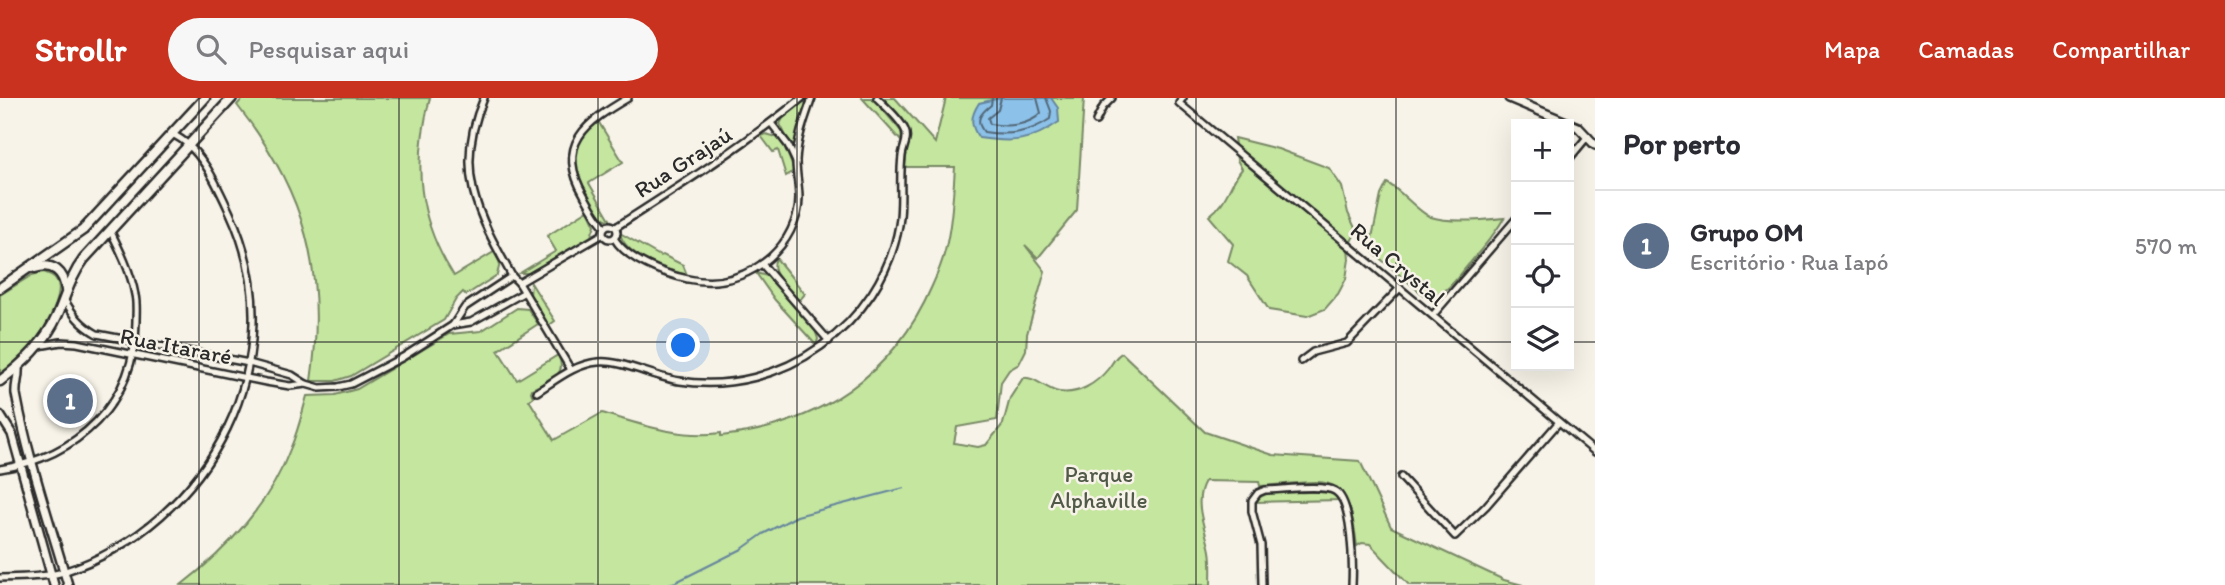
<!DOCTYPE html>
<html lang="pt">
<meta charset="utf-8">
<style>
:root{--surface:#fff;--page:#f7f7f7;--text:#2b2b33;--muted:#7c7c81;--line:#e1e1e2;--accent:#c8321e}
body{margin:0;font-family:Itim,sans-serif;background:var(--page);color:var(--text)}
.controls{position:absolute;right:21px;top:21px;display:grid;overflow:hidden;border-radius:0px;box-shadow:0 7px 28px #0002}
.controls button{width:63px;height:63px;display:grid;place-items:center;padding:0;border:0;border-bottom:2px solid var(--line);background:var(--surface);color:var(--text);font:35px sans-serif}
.you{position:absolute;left:684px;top:248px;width:24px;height:24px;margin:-18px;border:5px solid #fff;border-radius:50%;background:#1a73e8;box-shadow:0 0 0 10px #1a73e833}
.badge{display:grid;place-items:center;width:46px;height:46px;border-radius:50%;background:var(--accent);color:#fff;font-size:23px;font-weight:700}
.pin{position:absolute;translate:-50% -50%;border:4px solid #fff;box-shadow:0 2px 7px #0006}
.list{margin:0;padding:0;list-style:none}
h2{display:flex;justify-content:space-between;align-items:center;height:91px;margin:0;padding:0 28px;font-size:30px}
h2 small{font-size:23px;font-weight:400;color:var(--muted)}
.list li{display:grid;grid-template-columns:46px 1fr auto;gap:21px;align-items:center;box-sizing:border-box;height:112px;padding:0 28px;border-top:2px solid var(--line)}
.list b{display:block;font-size:26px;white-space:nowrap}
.list p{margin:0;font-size:23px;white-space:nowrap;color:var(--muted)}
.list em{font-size:23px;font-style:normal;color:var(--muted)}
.icon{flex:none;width:38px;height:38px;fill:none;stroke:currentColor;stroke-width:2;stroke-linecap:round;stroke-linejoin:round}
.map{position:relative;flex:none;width:1595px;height:487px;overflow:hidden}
header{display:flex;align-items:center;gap:42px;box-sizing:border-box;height:98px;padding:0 35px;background:var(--accent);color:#fff}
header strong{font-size:33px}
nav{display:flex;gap:38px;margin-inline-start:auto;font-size:24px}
.search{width:490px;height:63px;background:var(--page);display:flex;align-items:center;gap:18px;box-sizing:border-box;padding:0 24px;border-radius:38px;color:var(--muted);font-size:26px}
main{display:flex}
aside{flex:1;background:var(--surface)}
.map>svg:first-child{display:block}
.green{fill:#c4e69f;stroke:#788865;stroke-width:2}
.water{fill:#8cc1e9;stroke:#65859d;stroke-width:2}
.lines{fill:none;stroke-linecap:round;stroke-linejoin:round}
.shore{stroke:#526777;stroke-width:2}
.stream{stroke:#65859d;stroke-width:2}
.minor-casing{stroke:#2b2b2b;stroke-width:10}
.tertiary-casing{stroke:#2b2b2b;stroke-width:12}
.secondary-casing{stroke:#2b2b2b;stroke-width:13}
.minor{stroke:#f7f3e8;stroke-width:5}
.tertiary{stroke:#f7f3e8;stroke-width:7}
.secondary{stroke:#f7f3e8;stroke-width:8}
.grid{fill:none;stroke:#2b2b2b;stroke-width:2;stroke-opacity:0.55}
.labels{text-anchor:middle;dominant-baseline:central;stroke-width:5;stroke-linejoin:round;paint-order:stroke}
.street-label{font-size:23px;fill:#2b2b2b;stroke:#f7f3e8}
.park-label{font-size:23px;fill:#515a48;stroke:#f7f3e8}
</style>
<header>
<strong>Strollr</strong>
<div class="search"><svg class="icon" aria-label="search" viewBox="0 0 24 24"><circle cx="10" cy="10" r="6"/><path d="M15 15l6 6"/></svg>Pesquisar aqui</div>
<nav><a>Mapa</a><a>Camadas</a><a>Compartilhar</a></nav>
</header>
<main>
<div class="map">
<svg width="1595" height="487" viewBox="0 0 1595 487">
<rect width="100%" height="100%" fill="#f7f3e8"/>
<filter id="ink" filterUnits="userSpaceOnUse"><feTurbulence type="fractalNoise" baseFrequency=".0143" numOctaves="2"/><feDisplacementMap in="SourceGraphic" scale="14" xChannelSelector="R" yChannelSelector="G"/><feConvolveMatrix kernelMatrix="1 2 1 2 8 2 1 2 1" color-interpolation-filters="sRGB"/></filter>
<g filter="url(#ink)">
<g class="green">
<path d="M243,0H430C413,66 417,120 454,178L494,154L500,165L497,177L466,197L463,194L456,201L444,222L351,278L335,283H311C327,174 305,93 237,7Z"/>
<polygon points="862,0 873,0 901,33 902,44"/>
<path d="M883,0H895L935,45L946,0H1084L1077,112L1038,160L1025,147L1045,173L1027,236L1026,252L1019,266L1009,272L1001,284L997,322L957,329L954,345L978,349L986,347L1003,326L1010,300L1023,280C1035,278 1046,292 1059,294C1078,297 1096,286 1108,271C1113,265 1115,258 1122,255L1205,334L1273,357L1360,363L1391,429L1504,482L1523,487H1409L1370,446L1362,445L1357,448C1347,368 1329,384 1260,388L1259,384L1205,383C1192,405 1206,431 1210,453C1212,464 1211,476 1211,487H181C227,452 271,404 291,349C298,333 302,315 307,298L335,297L357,291L449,236L481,233L517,210L528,211L538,226L498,252L517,282L558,257C569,279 547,283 532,291L531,294L533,299L529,302L554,342L602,315C640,326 680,341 721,335V338C817,328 894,277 932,188C937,177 942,165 945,153C952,126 953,97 955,69H905L909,34L906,26Z"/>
<polygon points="804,3 806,6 798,33 794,54 780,26 783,20"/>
<path d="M598,23L623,64L589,85L611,123C601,121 598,113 592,105C573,74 566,48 598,23Z"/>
<polygon points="766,36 777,39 786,51 794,73 786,78 778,52 773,54 761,38"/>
<path d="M1234,40L1278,51L1329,70L1342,89L1348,115L1355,130V136L1348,149L1349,161L1346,181L1338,196L1325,211L1307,218L1269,212L1247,178L1228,163L1233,146L1209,118C1229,102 1228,88 1242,71L1237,62Z"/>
<path d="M1387,85C1401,92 1420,116 1431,119C1449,125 1485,122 1504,120C1494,138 1483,149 1470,165C1457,179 1448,197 1427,200L1376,157L1370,149L1381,97Z"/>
<polygon points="588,112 595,127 591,138 530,175 520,175 556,153 547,138"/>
<path d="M620,135L660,158L663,157L683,167L687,177C667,172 624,158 620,135Z"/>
<path d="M776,160L805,196L799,203C789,191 768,176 776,160Z"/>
<path d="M44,174C47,176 51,176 54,179C71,194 37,244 25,256C17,264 8,270 0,278V197L32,177Z"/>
<polygon points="756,175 767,178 815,232 818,241 816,247 775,202"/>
<polygon points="531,185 555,223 548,228 530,198"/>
<path d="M1308,394H1330L1339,402L1255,404C1265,390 1292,395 1308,394Z"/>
</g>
<path class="water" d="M1001,0H1051L1058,10L1059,24C1030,44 1013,45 979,40C970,27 970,19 979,5Z"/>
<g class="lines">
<g class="shore">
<path d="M992,0L991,7C981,15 974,22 984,34C1009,38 1029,35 1050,21L1051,13L1046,0"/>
<path d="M1001,0L998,12L988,20L990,26C1007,29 1029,28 1041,15L1037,0"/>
</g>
<polyline class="stream" points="665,487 676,484 742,451 763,436 797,418 904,390"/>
<defs>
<g id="minor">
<path d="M484,0C453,72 477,115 512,178L519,185L571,272"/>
<polyline points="1183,0 1179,5 1595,354"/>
<polyline points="1096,23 1103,9 1112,0"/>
<polyline points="771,25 788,47 796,64"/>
<polyline points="1569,61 1588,38"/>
<circle cx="610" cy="134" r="7"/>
<path d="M605,129C596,120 590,108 584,97C554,46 587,24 628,0"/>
<path d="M616,129C680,88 743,48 802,0"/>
<path d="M614,140C627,162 664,176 688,181C735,192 784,163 797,116C802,98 796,81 796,63C797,41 805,20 812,0"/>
<polyline points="762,166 829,243"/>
<polyline points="519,185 603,136"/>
<path d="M64,201C73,217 81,227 97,236L249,265L292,277L306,286L320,290L338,289L351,286L403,259L453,227L471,224L523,195"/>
<polyline points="1433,217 1516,121"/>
<polyline points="453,227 465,209 512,178"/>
<polyline points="39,248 61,244 77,245 266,284 290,288 306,286"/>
<polyline points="1301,263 1313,254 1347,245 1400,190"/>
<path d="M537,294C556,282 575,266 598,264C620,261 656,280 680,283C781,299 882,226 899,127C903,104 899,81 902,58C903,49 909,41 905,32C900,21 886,9 877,0"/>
<path d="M0,371C77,359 136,305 136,223C136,215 137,205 135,197C131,174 120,152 110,132"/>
<polyline points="1401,379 1455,438 1486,408 1559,324"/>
<path d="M0,480C20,479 44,480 63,474C211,426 297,259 230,115C217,87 201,49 172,36"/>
<path d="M1262,487L1261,447L1252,413V403L1258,395L1265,392C1281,392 1322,386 1335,393C1353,404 1353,468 1352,487"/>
</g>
<g id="tertiary">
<polyline points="1509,0 1578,29 1595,47"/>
<path d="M18,270C19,279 15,287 16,296C28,361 50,424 68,487"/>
<polyline points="0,317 12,336 54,487"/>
</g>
<g id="secondary">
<path d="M35,170C53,164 64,174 66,192"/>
<polyline points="0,190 83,132 205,0"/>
<path d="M0,283C24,265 45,245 58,216C66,197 71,178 84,161L232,0"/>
</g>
</defs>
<use href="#minor" class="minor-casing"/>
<use href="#tertiary" class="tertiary-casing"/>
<use href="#secondary" class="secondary-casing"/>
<use href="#minor" class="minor"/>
<use href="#tertiary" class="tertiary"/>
<use href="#secondary" class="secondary"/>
</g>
</g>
<path class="grid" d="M199,0V487M399,0V487M598,0V487M797,0V487M997,0V487M1196,0V487M1396,0V487M0,244H1516M1569,244H1595"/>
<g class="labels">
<g class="street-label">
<text transform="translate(683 64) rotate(-33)">Rua Grajaú</text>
<text transform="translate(1398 166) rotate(40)">Rua Crystal</text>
<text transform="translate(176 248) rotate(11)">Rua Itararé</text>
</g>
<g class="park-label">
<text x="1099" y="376">Parque<tspan x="1099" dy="26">Alphaville</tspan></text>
</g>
</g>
</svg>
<div class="controls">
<button>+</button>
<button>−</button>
<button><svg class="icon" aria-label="locate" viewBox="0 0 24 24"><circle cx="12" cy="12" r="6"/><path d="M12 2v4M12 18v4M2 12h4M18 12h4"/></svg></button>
<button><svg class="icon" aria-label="layers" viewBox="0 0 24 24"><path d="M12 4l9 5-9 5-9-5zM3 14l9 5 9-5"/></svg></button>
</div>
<div class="you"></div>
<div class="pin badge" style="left:70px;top:303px;background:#5c6f8a">1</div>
</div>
<aside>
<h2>Por perto<small></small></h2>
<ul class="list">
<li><span class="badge" style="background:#5c6f8a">1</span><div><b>Grupo OM</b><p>Escritório · Rua Iapó</p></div><em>570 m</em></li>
</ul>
</aside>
</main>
